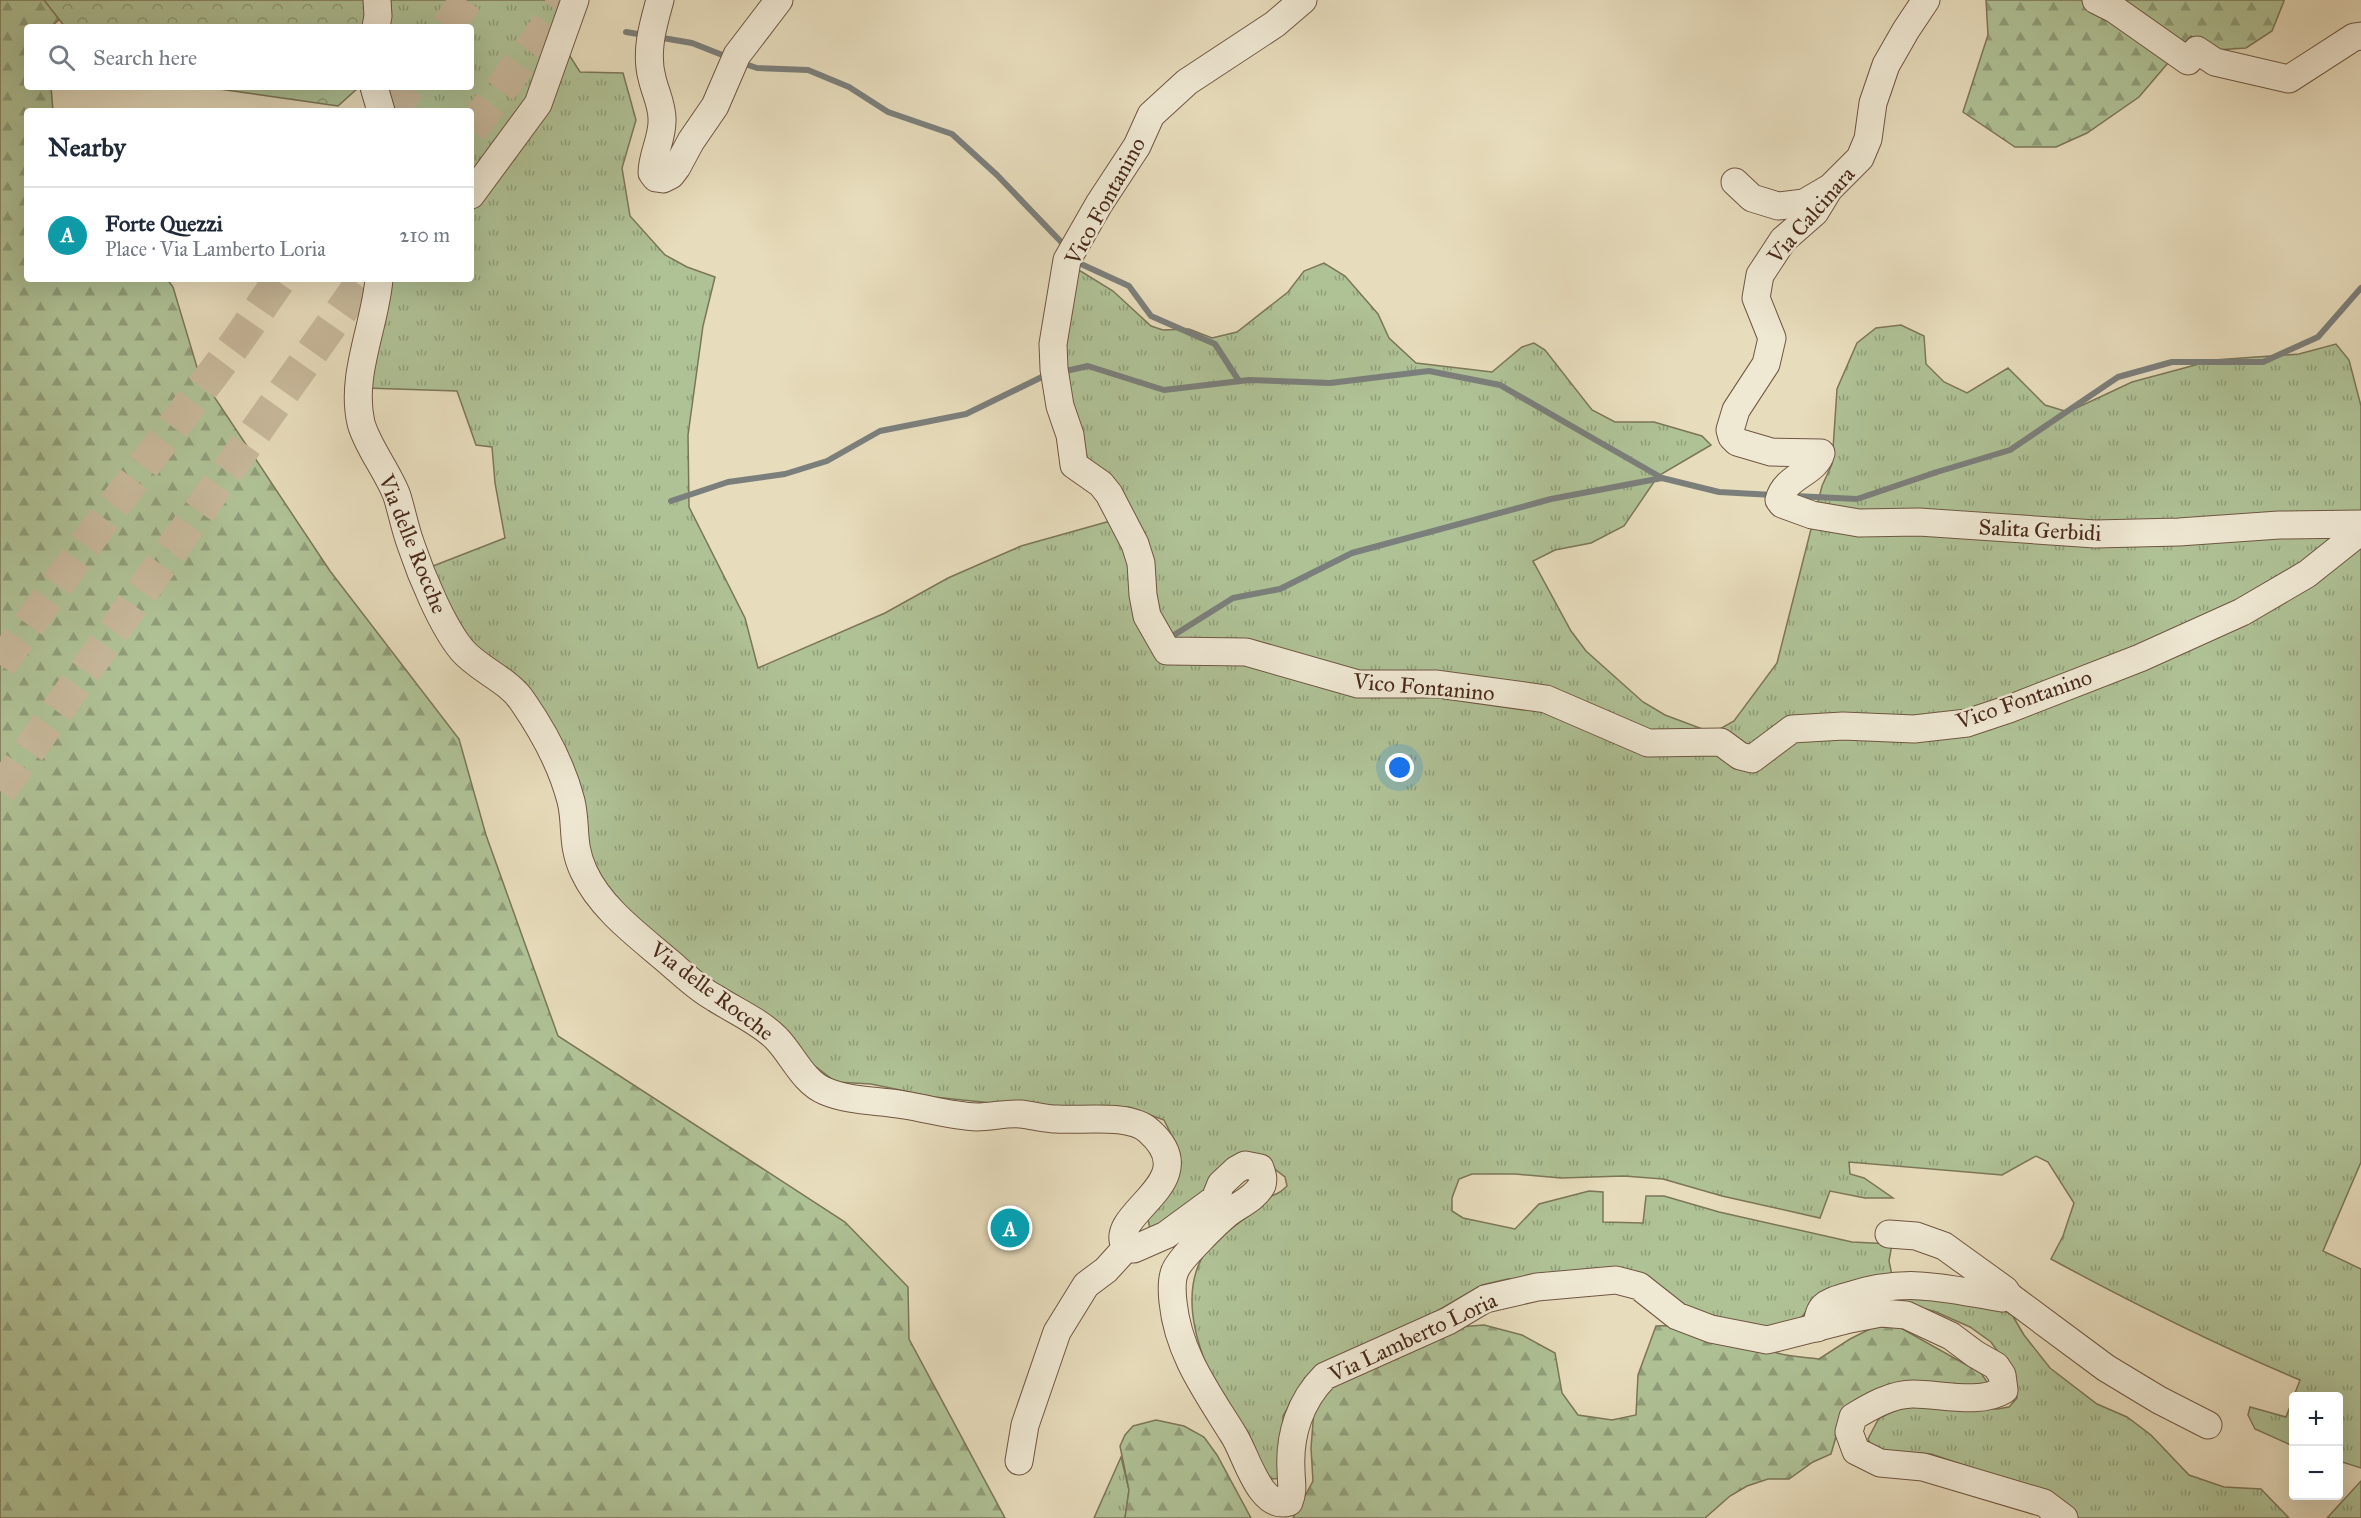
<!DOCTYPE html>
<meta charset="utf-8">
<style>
:root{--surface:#fff;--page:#f6f6f7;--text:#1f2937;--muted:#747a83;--line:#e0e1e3;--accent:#2563eb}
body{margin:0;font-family:"IM FELL Great Primer",serif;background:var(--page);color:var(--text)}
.controls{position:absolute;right:18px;bottom:18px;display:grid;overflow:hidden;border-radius:6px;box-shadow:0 6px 24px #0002}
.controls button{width:54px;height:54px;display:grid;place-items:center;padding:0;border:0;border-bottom:2px solid var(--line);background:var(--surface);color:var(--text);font:30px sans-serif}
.you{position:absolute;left:1400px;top:768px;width:21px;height:21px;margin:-15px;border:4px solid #fff;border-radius:50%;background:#1a73e8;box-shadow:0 0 0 9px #1a73e833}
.badge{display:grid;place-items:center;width:39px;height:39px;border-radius:50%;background:var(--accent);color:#fff;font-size:20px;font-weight:700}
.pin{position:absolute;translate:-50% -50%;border:3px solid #fff;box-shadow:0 2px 6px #0006}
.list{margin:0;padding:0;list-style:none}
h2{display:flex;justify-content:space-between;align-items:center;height:78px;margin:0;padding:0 24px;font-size:26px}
h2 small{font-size:20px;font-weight:400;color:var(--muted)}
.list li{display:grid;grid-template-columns:39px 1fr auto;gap:18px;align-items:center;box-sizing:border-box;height:96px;padding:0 24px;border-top:2px solid var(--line)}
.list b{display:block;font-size:22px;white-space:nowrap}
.list p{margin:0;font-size:20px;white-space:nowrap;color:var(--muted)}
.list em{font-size:20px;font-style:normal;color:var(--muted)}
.icon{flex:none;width:33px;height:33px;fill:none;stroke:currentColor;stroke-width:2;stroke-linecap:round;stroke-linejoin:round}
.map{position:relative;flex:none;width:2361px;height:1518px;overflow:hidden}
.search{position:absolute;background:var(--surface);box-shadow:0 6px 24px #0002;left:24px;top:24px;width:450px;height:66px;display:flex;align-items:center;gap:15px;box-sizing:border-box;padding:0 21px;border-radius:6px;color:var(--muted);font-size:22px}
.panel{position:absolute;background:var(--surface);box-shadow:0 6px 24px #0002;left:24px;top:108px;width:450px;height:174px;border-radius:6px}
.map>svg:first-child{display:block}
.grass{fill:url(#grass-tufts);stroke:#7c7658;stroke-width:1.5}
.forest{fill:url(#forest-firs);stroke:#7c7658;stroke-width:1.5}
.park{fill:url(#park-crowns);stroke:#7c7658;stroke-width:1.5}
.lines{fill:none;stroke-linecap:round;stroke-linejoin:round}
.stream{stroke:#7b7f7b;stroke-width:6}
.highway-tunnel{stroke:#c7b89b;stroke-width:33;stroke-dasharray:33 16;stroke-linecap:butt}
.minor-casing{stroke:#705642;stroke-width:29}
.minor{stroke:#efe8d3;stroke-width:27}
.labels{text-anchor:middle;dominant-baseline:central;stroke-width:5;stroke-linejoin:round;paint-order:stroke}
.street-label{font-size:22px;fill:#492919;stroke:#efe8d3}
</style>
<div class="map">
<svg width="2361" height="1518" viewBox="0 0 2361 1518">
<defs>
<pattern id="grass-tufts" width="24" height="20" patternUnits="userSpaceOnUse" patternTransform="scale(1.5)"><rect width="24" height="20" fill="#afc296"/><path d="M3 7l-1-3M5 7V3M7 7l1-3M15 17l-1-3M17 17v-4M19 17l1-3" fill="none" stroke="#909e7a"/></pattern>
<pattern id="forest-firs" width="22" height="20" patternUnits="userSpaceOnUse" patternTransform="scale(1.5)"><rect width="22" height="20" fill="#afc296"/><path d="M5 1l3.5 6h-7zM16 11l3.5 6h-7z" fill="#909e7a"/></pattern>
<pattern id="park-crowns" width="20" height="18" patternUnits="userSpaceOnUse" patternTransform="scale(1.5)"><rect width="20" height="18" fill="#afc296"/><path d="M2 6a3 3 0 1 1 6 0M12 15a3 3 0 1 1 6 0" fill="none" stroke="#909e7a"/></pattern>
</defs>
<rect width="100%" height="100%" fill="#e7dcbc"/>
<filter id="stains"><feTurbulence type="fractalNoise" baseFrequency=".00333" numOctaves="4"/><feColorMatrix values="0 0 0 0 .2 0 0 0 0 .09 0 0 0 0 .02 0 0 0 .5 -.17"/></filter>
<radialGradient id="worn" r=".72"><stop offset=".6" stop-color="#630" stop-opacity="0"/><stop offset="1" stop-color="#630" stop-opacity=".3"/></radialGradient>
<g class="grass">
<path d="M388,0H584L566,50L580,72L623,73L636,120L622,168L630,216L665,255L687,267L715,277L703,326L688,435L689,507L745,618L758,668L885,613L948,578L1021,546L1128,516L1084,462L1060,377L1074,267L1113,291L1151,326L1163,330L1189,329L1212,338L1237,332L1288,292L1304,271L1324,263L1345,276L1378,314L1389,338L1416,363L1492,372L1522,347L1534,343L1545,350L1592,410L1615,422H1654L1702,436L1711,445L1658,476L1624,526L1591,543L1555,550L1533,561L1571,631L1586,651L1643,702L1665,715L1713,733L1734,721L1777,663L1822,486L1832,464L1837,389L1857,343L1876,328L1901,325L1924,336L1926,364L1944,382L1967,393L2008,368L2045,405L2068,412L2132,382L2214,360L2299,354L2336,344L2349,360L2361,406V1162L2323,1251L2361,1269V1468L2339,1461L2338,1396H2294L2293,1446L2255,1429L2248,1415L2250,1407L2286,1417L2300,1380C2214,1344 2132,1303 2051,1259L2063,1236L2074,1203L2048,1162L2036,1156L2002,1175L1849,1162L1850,1174L1864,1178L1893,1198H1865L1830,1191L1820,1218L1722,1196L1663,1179L1624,1176L1561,1178L1515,1174H1472L1459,1179L1452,1198V1211L1463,1218L1515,1229L1539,1204L1589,1191L1603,1192V1222L1643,1223L1646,1196H1664L1719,1212L1852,1242L1892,1244L1889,1261L1892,1275L1812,1305L1791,1329L1758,1330L1574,1275L1508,1279L1482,1285L1297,1392L1283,1416V1478L1271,1479C1235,1423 1161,1318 1206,1251C1214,1239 1242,1222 1255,1210C1259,1206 1263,1200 1268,1197C1277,1194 1280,1193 1287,1186L1285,1177L1259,1157L1186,1212L1150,1230L1148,1219L1175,1142L1164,1120L1129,1107L1011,1105L934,1097L871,1084L836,1082L697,977L610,898L590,868L582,821L478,654L428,568L505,538L495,483L492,447L476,445L457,391L366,388L388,279H471V111H388L383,87H471V27H390Z"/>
<polygon points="1922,1291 2011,1313 2024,1335 2050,1368 2097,1404 2127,1417 2151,1435 2189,1475 2224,1487 2261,1489 2289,1518 2078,1518 2052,1495 1931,1454 1874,1450 1868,1439 1879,1418 1911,1403 1997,1409 2009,1407 2017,1398 2014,1374 1991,1342 1970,1327 1936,1312 1912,1305 1828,1309"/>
<polygon points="1121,1457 1129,1490 1125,1518 1094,1518"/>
<polygon points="2361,1481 2361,1518 2327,1518"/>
</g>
<g class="forest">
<polygon points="0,0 80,0 51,27 27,27 27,87 51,87 53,111 27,111 27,279 167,279 173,287 199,374 330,571 459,739 486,835 558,1036 845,1222 908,1287 909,1339 1005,1518 0,1518"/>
<polygon points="1986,0 2284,0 2284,1 2272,31 2246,48 2216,50 2191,36 2139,97 2087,133 2056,147 2015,147 1963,112 1988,35"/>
<path d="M1484,1325L1522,1335L1555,1353L1562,1393L1578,1415L1612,1420L1636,1415L1638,1375L1656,1326C1695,1324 1740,1342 1777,1353C1791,1357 1805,1357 1819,1359L1850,1339L1874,1327H1899L1981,1373L1987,1382L1981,1389L1840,1423L1831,1454L1813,1462L1789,1479H1768L1747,1486L1730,1496L1705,1518H1293L1313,1481L1311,1448L1314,1410L1327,1390L1459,1327Z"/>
<polygon points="1156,1420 1184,1426 1204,1437 1217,1455 1251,1518 1125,1518 1129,1490 1120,1446 1125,1435 1133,1426"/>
</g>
<g class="park">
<polygon points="44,0 382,0 385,27 65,27"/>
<polygon points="205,87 359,87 338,106"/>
</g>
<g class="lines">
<g class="stream">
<polyline points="626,32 644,35"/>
<polyline points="657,37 692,43 730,58"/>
<polyline points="742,63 757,68 808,70 849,87 888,112 952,134 997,175 1066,247"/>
<polyline points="1076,259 1081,264 1129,286 1151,316 1215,344 1239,381"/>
<polyline points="1061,372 1088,366 1164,390 1249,380 1330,383 1429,371 1500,385 1662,478"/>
<polyline points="1795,496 1857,499 1937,472 2010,450 2118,377 2172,362 2263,362 2318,337 2361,288"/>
<polyline points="671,501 728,482 785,474 827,461 880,431 966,414 1048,374"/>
<polyline points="1174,635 1233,598 1280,589 1352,553 1551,499 1662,478 1719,492 1773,495"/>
</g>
<g class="highway-tunnel">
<polyline points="448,27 466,0"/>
<polyline points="393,111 409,87"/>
<polyline points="471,130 566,0"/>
<polyline points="0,665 109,512 236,343 280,279"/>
<polyline points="0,791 364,279"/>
</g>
<defs>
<g id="minor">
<path d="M660,0C653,25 645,52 652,78C655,92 662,104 662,119C663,138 652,154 652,173L656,178L663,179L671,175L677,167L691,141L715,106L737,55L779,0"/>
<polyline points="1303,0 1275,24 1187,82 1151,115 1137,146 1099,204 1067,260 1053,344 1054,369 1060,406 1070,435 1074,465 1101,484 1109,494 1135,544 1141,563 1143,595 1147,616 1167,651 1246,652 1358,684 1437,684 1546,699 1648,743 1721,742 1740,756 1752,759 1792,729 1843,726 1914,729 1967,723 2009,709 2140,658 2242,612 2307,574 2361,531"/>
<path d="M1926,0L1906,30L1886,65L1873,103L1868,139L1860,158L1829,189L1815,212L1783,240L1760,275L1756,298L1772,338L1766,364L1736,410L1730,430L1732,437L1737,442L1771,452L1821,453C1816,473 1785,476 1779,500L1782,504L1812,515L1859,523L1919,522L2095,534L2179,532L2279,525L2361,524"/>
<polyline points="2096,0 2114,9 2188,61 2197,50 2215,62 2289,79 2354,37 2361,36"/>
<polyline points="376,27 378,16 377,0"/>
<polyline points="374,87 381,111"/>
<polyline points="1735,182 1752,198 1778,206 1804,203 1828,189"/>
<polyline points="471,195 538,104 575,0"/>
<path d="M379,279C375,326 350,376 361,423C367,446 388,472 397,496C402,512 405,529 411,545C421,575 442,626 462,650C479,670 509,680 523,702C543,731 562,766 571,801C577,826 571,845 584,872C601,909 639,936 669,962C683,974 698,989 715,998C735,1011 759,1021 776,1038C792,1054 803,1082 825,1091C851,1102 878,1100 904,1105C929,1109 952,1116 977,1117C991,1117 1006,1113 1020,1114C1033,1115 1044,1119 1057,1119C1082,1121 1130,1113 1149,1131C1208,1183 1104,1213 1126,1248L1134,1249L1166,1235L1215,1199L1221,1184L1236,1170L1245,1165L1260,1168C1262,1174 1264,1178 1262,1185C1256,1197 1241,1204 1231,1211C1220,1219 1179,1259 1175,1271C1171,1280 1172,1293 1173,1302C1178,1353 1207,1392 1233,1434C1246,1453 1259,1511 1289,1502C1294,1490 1291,1482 1291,1470C1289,1435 1300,1401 1325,1376L1448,1321L1485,1299L1537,1287L1616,1280L1639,1286L1677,1316L1711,1329L1767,1340L1850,1319L1881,1313L1906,1315L1951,1336L1975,1354L1996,1366L2002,1375L2004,1390C1980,1405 1941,1394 1913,1394C1892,1394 1871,1406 1853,1417L1849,1432L1856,1451L1880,1463L1923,1467L2044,1503L2064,1518"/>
<polyline points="1889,1234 1916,1236 1944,1246 2005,1290 2009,1296 2106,1368 2159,1400 2208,1425"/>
<path d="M1817,1328C1818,1304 1826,1303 1848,1296C1908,1277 1942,1288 2002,1298L2009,1296"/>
<polyline points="1019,1461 1025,1425 1057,1332 1086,1285 1106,1270 1126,1248"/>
</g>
</defs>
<use href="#minor" class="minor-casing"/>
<use href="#minor" class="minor"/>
</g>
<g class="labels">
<g class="street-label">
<text transform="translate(1105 201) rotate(-61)">Vico Fontanino</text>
<text transform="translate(1811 215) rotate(-49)">Via Calcinara</text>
<text transform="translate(2040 530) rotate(3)">Salita Gerbidi</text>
<text transform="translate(413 544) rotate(68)">Via delle Rocche</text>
<text transform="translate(1424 687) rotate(5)">Vico Fontanino</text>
<text transform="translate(2024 699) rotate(-19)">Vico Fontanino</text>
<text transform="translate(712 991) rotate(37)">Via delle Rocche</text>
<text transform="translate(1413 1337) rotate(-25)">Via Lamberto Loria</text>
</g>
</g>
<rect width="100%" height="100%" filter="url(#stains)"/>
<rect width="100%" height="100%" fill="url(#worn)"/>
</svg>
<div class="controls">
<button>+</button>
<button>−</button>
</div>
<div class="you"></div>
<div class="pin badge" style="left:1010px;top:1228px;background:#0f9aa8">A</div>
<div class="search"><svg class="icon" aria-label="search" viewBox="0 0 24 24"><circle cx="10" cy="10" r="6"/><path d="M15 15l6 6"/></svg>Search here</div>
<section class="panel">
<h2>Nearby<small></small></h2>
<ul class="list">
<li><span class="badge" style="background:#0f9aa8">A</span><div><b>Forte Quezzi</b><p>Place · Via Lamberto Loria</p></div><em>210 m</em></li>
</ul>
</section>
</div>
